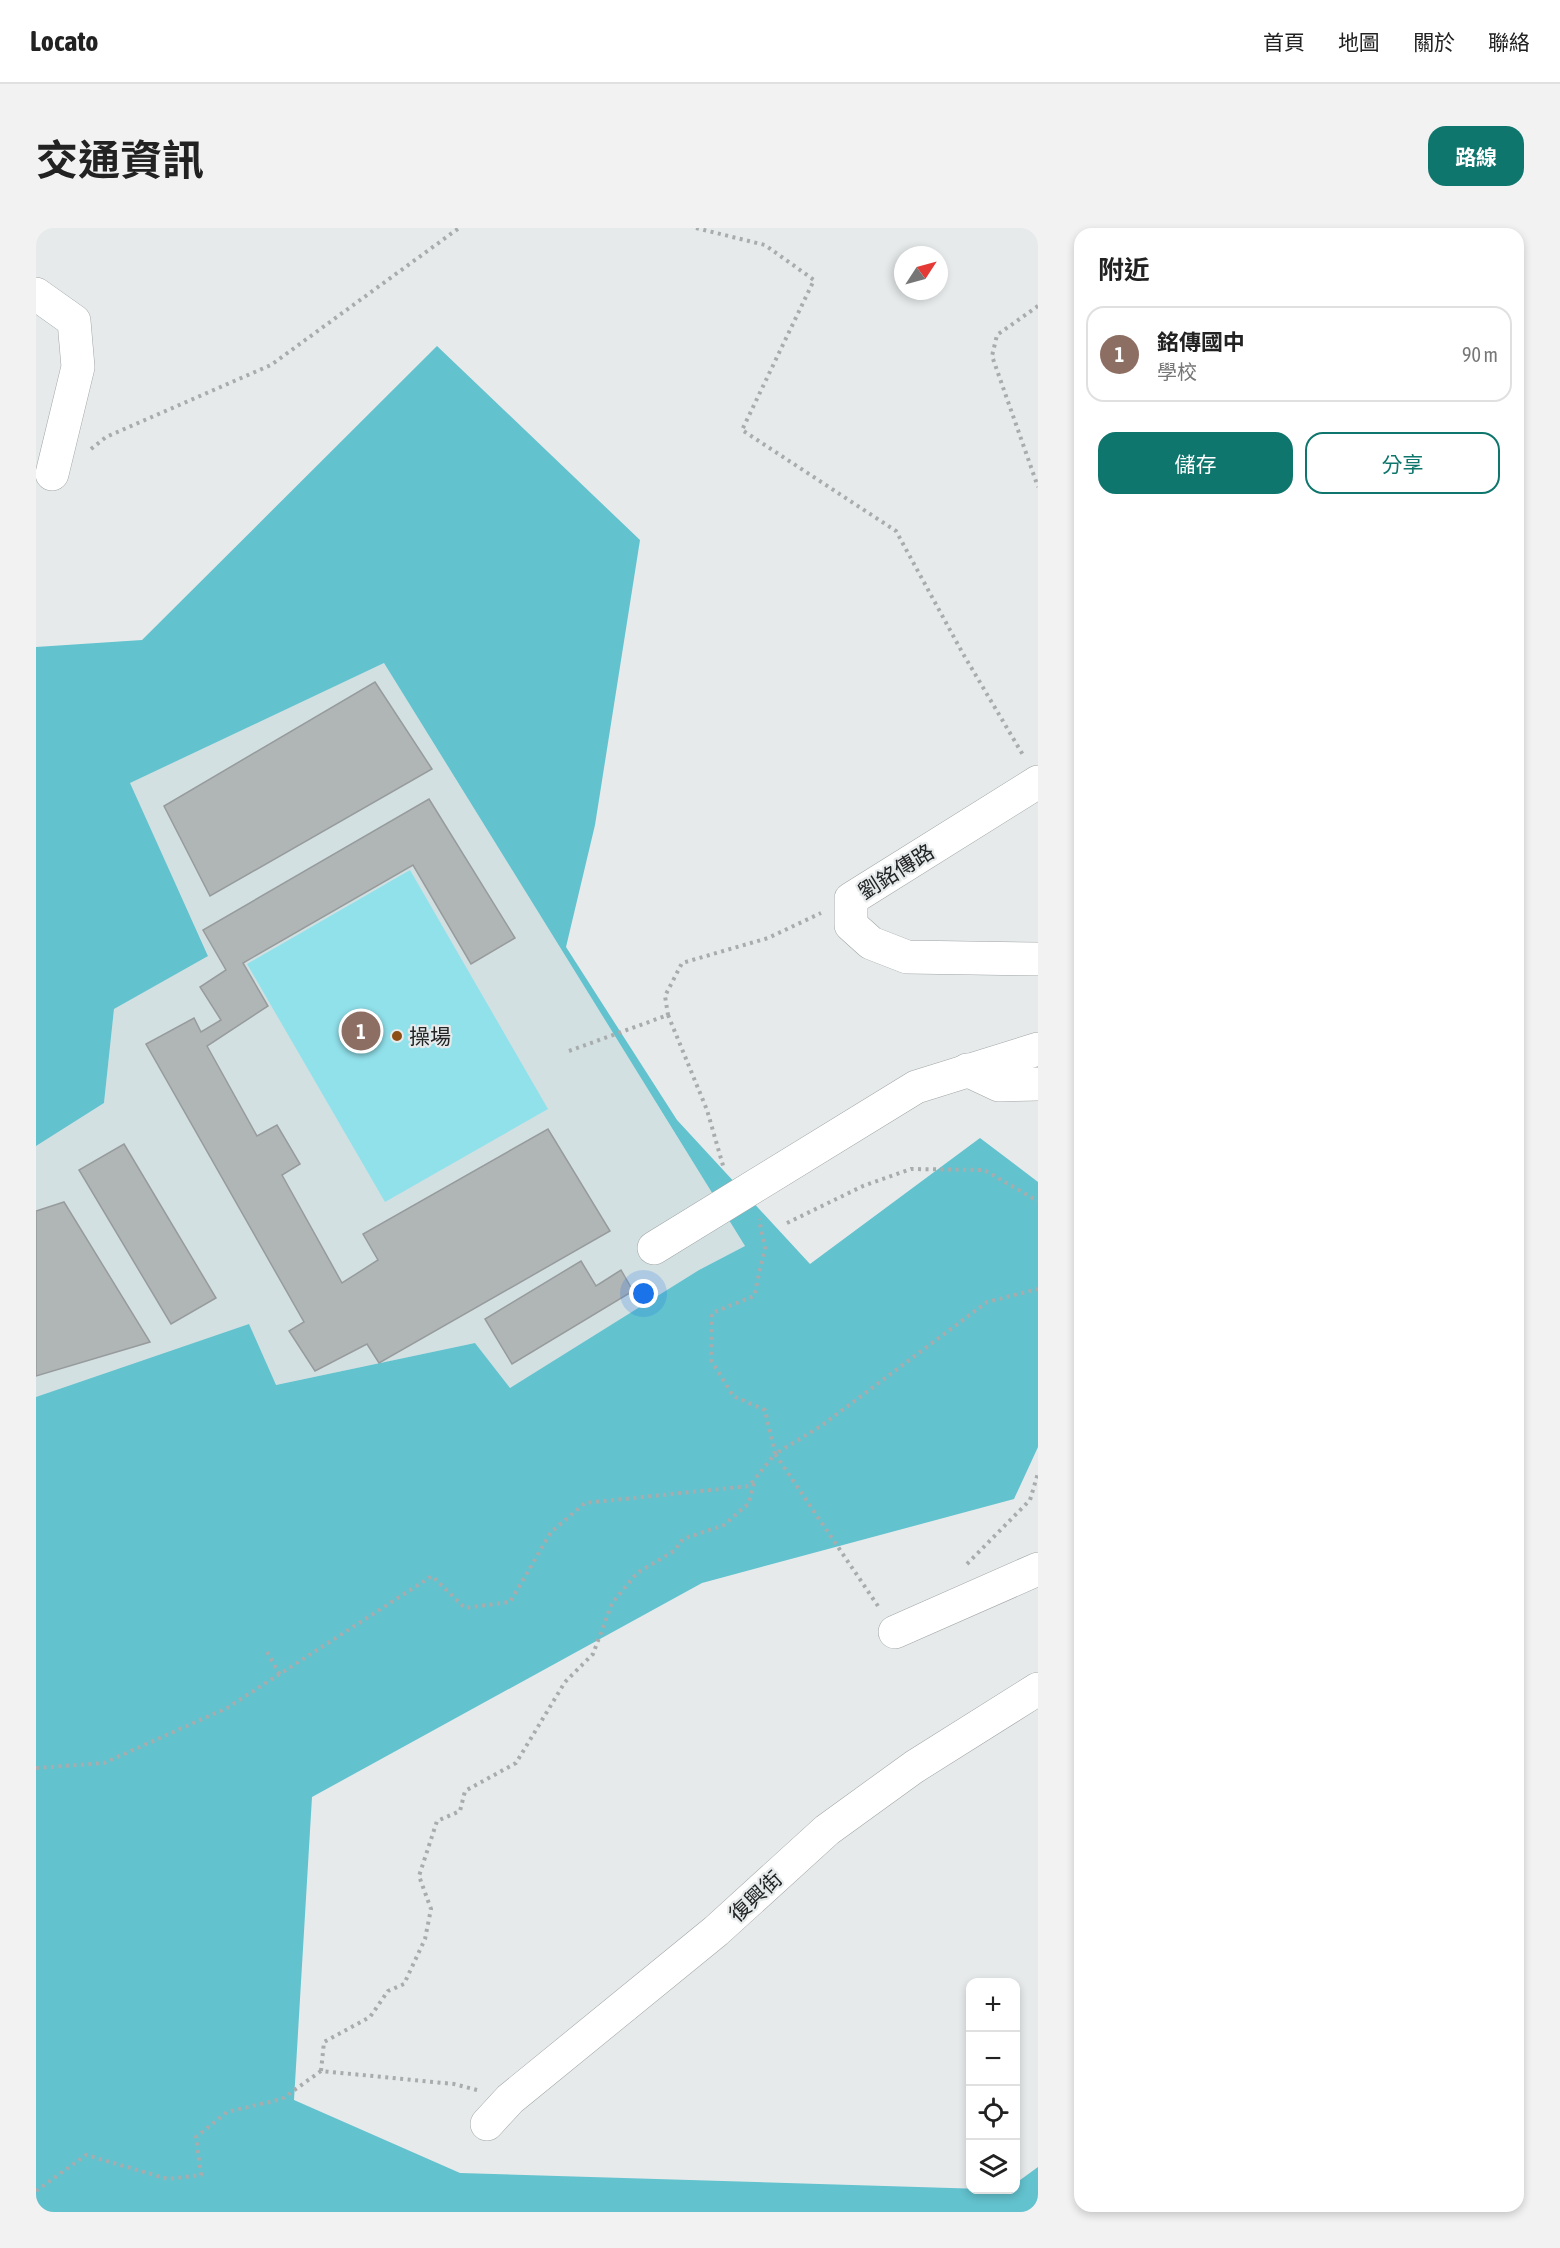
<!DOCTYPE html>
<html lang="zh-TW">
<meta charset="utf-8">
<style>
:root{--surface:#fff;--page:#f2f2f2;--text:#222;--muted:#767676;--line:#e0e0e0;--accent:#0f766e}
body{margin:0;font-family:"Asap Condensed","Noto Sans TC",sans-serif;background:var(--page);color:var(--text)}
.controls{position:absolute;right:18px;bottom:18px;display:grid;overflow:hidden;border-radius:12px;box-shadow:0 3px 9px #0003}
.controls button{width:54px;height:54px;display:grid;place-items:center;padding:0;border:0;border-bottom:2px solid var(--line);background:var(--surface);color:var(--text);font:30px sans-serif}
.compass{position:absolute;left:858px;top:18px;width:54px;height:54px;border-radius:50%;background:var(--surface);box-shadow:0 3px 9px #0003;rotate:54deg}
.you{position:absolute;left:608px;top:1066px;width:21px;height:21px;margin:-15px;border:4px solid #fff;border-radius:50%;background:#1a73e8;box-shadow:0 0 0 9px #1a73e833}
.badge{display:grid;place-items:center;width:39px;height:39px;border-radius:50%;background:var(--accent);color:#fff;font-size:20px;font-weight:700}
.pin{position:absolute;translate:-50% -50%;border:3px solid #fff;box-shadow:0 2px 6px #0006}
.list{margin:0;padding:0;list-style:none}
h2{display:flex;justify-content:space-between;align-items:center;height:78px;margin:0;padding:0 24px;font-size:26px}
h2 small{font-size:20px;font-weight:400;color:var(--muted)}
.list li{display:grid;grid-template-columns:39px 1fr auto;gap:18px;align-items:center;box-sizing:border-box;height:96px;margin:0 12px 12px;padding:0 12px;border:2px solid var(--line);border-radius:18px}
.list b{display:block;font-size:22px;white-space:nowrap}
.list p{margin:0;font-size:20px;white-space:nowrap;color:var(--muted)}
.list em{font-size:20px;font-style:normal;color:var(--muted)}
.actions{display:flex;gap:12px;padding:18px 24px}
.actions a{flex:1;padding:14px 0;border:2px solid var(--accent);border-radius:18px;text-align:center;font-size:21px;color:var(--accent)}
.actions .main{background:var(--accent);color:#fff}
.icon{flex:none;width:33px;height:33px;fill:none;stroke:currentColor;stroke-width:2;stroke-linecap:round;stroke-linejoin:round}
.map{position:relative;flex:none;width:1002px;height:1984px;overflow:hidden;border-radius:18px}
header{display:flex;align-items:center;gap:36px;box-sizing:border-box;height:84px;padding:0 30px;background:var(--surface);border-bottom:2px solid var(--line)}
header strong{font-size:28px}
nav{display:flex;gap:33px;margin-inline-start:auto;font-size:21px}
.intro{display:flex;align-items:center;justify-content:space-between;box-sizing:border-box;height:144px;padding:0 36px}
h1{margin:0;font-size:42px}
.button{padding:15px 27px;border-radius:18px;background:var(--accent);color:#fff;font-size:21px;font-weight:700}
main{display:flex;gap:36px;padding:0 36px}
aside{flex:1;background:var(--surface);border-radius:18px;box-shadow:0 3px 9px #0003}
.map>svg:first-child{display:block}
.built{fill:#d2e0e2}
.green{fill:#91e1eb}
.forest{fill:#62c2ce}
.building{fill:#b0b5b6;stroke:#979b9c;stroke-width:1.5}
.lines{fill:none;stroke-linecap:round;stroke-linejoin:round}
.minor-casing{stroke:#a0a5a5;stroke-width:34}
.path{stroke:#a9acad;stroke-width:4;stroke-dasharray:3 4.5;stroke-linecap:butt}
.minor{stroke:#fff;stroke-width:33}
.poi-dot{fill:#8d4d16;stroke:#e6eaeb;stroke-width:2}
.labels{text-anchor:middle;dominant-baseline:central;stroke-width:4.5;stroke-linejoin:round;paint-order:stroke}
.street-label{font-size:21px;fill:#222424;stroke:#e6eaeb}
.poi-label{font-size:21px;fill:#222424;stroke:#e6eaeb;text-anchor:start}
</style>
<header>
<strong>Locato</strong>
<nav><a>首頁</a><a>地圖</a><a>關於</a><a>聯絡</a></nav>
</header>
<div class="intro"><h1>交通資訊</h1><a class="button">路線</a></div>
<main>
<div class="map">
<svg width="1002" height="1984" viewBox="0 0 1002 1984">
<rect width="100%" height="100%" fill="#e6eaeb"/>
<polygon class="built" points="348,435 709,1018 663,1042 474,1161 439,1115 240,1157 0,1169 0,918 68,875 78,781 172,727 93,555"/>
<polygon class="green" points="374,642 512,881 349,974 211,736"/>
<polygon class="forest" points="401,118 604,312 559,597 530,719 641,892 774,1036 944,910 1002,954 1002,1219 978,1271 666,1355 276,1569 258,1872 424,1945 980,1962 980,1955 1002,1939 1002,1984 0,1984 0,1169 213,1096 240,1157 439,1115 474,1160 663,1042 709,1018 348,435 94,555 172,728 78,781 68,875 0,918 0,419 106,412"/>
<g class="building">
<polygon points="339,454 396,541 174,668 128,578"/>
<polygon points="393,571 479,710 435,736 377,637 207,735 232,778 171,818 221,908 241,897 264,936 246,947 306,1055 342,1032 327,1006 512,901 574,1003 343,1135 331,1116 279,1143 253,1103 268,1094 110,816 158,790 165,804 185,792 164,759 190,742 167,702"/>
<polygon points="88,916 180,1070 135,1096 43,942"/>
<polygon points="28,974 114,1114 0,1148 0,983"/>
<polygon points="545,1033 560,1058 585,1042 597,1063 476,1136 449,1091"/>
</g>
<g class="lines">
<defs>
<g id="minor">
<polyline points="0,66 38,93 42,139 16,246"/>
<polyline points="1002,554 815,671 815,697 835,715 871,729 1002,731"/>
<polyline points="931,842 963,857 1002,856"/>
<polyline points="618,1020 880,859 1002,821"/>
<polyline points="859,1404 1002,1341"/>
<polyline points="451,1896 474,1871 680,1703 791,1602 878,1539 1002,1461"/>
</g>
</defs>
<use href="#minor" class="minor-casing"/>
<g class="path">
<polyline points="660,0 729,17 778,52 706,202 860,303 926,424 987,527"/>
<polyline points="1002,78 961,107 956,128 1002,259"/>
<polyline points="55,221 70,209 235,137 423,0"/>
<polyline points="632,787 671,882 688,941"/>
<polyline points="533,823 632,787 629,768 646,735 732,710 785,685"/>
<polyline points="751,995 827,958 875,941 948,942 1002,973"/>
<polyline points="931,1336 994,1272 1002,1245"/>
<polyline points="842,1378 739,1226 785,1198 951,1074 1002,1061"/>
<polyline points="231,1424 244,1447"/>
<polyline points="0,1540 68,1535 191,1480 396,1348 429,1380 474,1374 515,1304 549,1275 713,1258 739,1226 729,1182 697,1168 675,1132 676,1085 718,1068 729,1020 723,991"/>
<polyline points="285,1843 288,1814 334,1789 352,1763 368,1756 389,1711 395,1681 383,1648 401,1593 424,1583 429,1563 480,1535 529,1454 557,1426 576,1375 601,1345 638,1323 647,1311 688,1297 713,1275 719,1251"/>
<polyline points="0,1963 50,1927 132,1951 165,1947 160,1909 191,1884 246,1871 285,1843 418,1856 441,1862"/>
</g>
<use href="#minor" class="minor"/>
</g>
<circle class="poi-dot" cx="361" cy="808" r="6"/>
<g class="labels">
<g class="street-label">
<text transform="translate(860 643) rotate(-32)">劉銘傳路</text>
<text transform="translate(719 1668) rotate(-43)">復興街</text>
</g>
<g class="poi-label">
<text x="373" y="808">操場</text>
</g>
</g>
</svg>
<div class="controls">
<button>+</button>
<button>−</button>
<button><svg class="icon" aria-label="locate" viewBox="0 0 24 24"><circle cx="12" cy="12" r="6"/><path d="M12 2v4M12 18v4M2 12h4M18 12h4"/></svg></button>
<button><svg class="icon" aria-label="layers" viewBox="0 0 24 24"><path d="M12 4l9 5-9 5-9-5zM3 14l9 5 9-5"/></svg></button>
</div>
<svg class="compass" viewBox="-18 -18 36 36"><path d="M0-13l5 13h-10z" fill="#e53935"/><path d="M0 13l5-13h-10z" fill="#767676"/></svg>
<div class="you"></div>
<div class="pin badge" style="left:325px;top:803px;background:#8d6e63">1</div>
</div>
<aside>
<h2>附近<small></small></h2>
<ul class="list">
<li><span class="badge" style="background:#8d6e63">1</span><div><b>銘傳國中</b><p>學校</p></div><em>90 m</em></li>
</ul>
<div class="actions"><a class="main">儲存</a><a>分享</a></div>
</aside>
</main>
